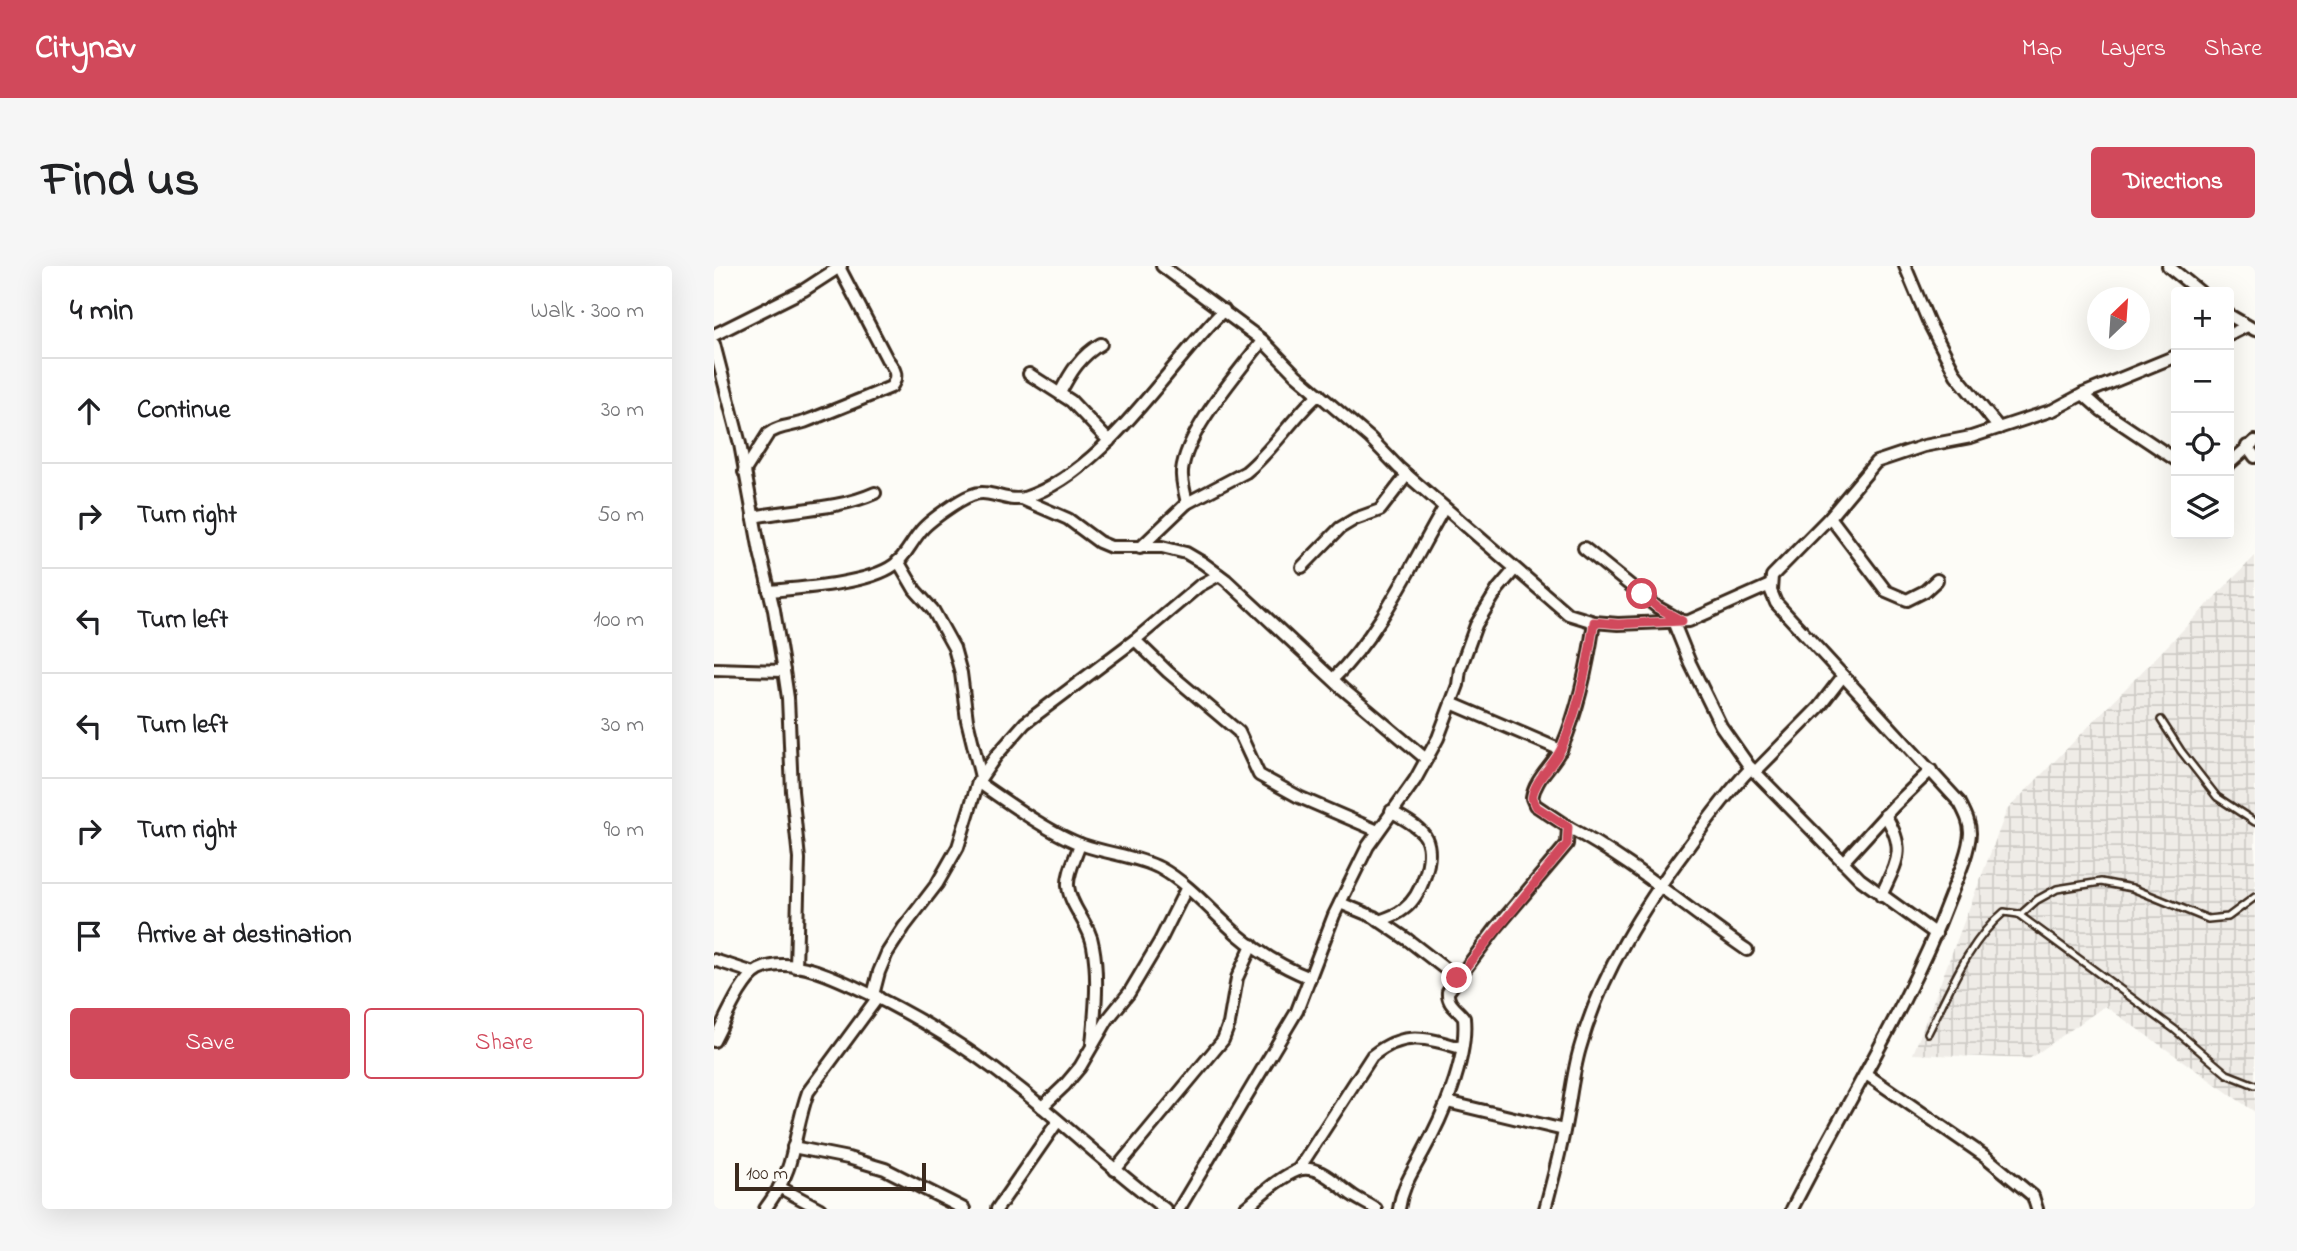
<!DOCTYPE html>
<meta charset="utf-8">
<style>
:root{--surface:#fff;--page:#f6f6f6;--text:#202124;--muted:#757577;--line:#e0e0e0;--accent:#d1495b}
body{margin:0;font-family:"Indie Flower",sans-serif;background:var(--page);color:var(--text)}
.controls{position:absolute;right:21px;top:21px;display:grid;overflow:hidden;border-radius:7px;box-shadow:0 7px 28px #0002}
.controls button{width:63px;height:63px;display:grid;place-items:center;padding:0;border:0;border-bottom:2px solid var(--line);background:var(--surface);color:var(--text);font:35px sans-serif}
.compass{position:absolute;left:1373px;top:21px;width:63px;height:63px;border-radius:50%;background:var(--surface);box-shadow:0 7px 28px #0002;rotate:25deg}
.scale{position:absolute;left:21px;bottom:18px;width:191px;box-sizing:border-box;padding-left:7px;border:4px solid #3b2a1e;border-top:0;font-size:19px;line-height:24px;white-space:nowrap;color:#3b2a1e;-webkit-text-stroke:5px #fdfcf7;paint-order:stroke}
.stop{position:absolute;width:21px;height:21px;margin:-16px;border:5px solid #d1495b;border-radius:50%;background:#fff}
.stop.end{background:#d1495b;border-color:#fff;box-shadow:0 2px 7px #0008}
.list{margin:0;padding:0;list-style:none}
h2{display:flex;justify-content:space-between;align-items:center;height:91px;margin:0;padding:0 28px;font-size:30px}
h2 small{font-size:23px;font-weight:400;color:var(--muted)}
.list li{display:grid;grid-template-columns:46px 1fr auto;gap:21px;align-items:center;box-sizing:border-box;height:105px;padding:0 28px;border-top:2px solid var(--line)}
.list b{display:block;font-size:26px;white-space:nowrap}
.list em{font-size:23px;font-style:normal;color:var(--muted)}
.actions{display:flex;gap:14px;padding:21px 28px}
.actions a{flex:1;padding:16px 0;border:2px solid var(--accent);border-radius:7px;text-align:center;font-size:24px;color:var(--accent)}
.actions .main{background:var(--accent);color:#fff}
.icon{flex:none;width:38px;height:38px;fill:none;stroke:currentColor;stroke-width:2;stroke-linecap:round;stroke-linejoin:round}
.map{position:relative;flex:none;width:1541px;height:943px;overflow:hidden;border-radius:7px}
header{display:flex;align-items:center;gap:42px;box-sizing:border-box;height:98px;padding:0 35px;background:var(--accent);color:#fff}
header strong{font-size:33px}
nav{display:flex;gap:38px;margin-inline-start:auto;font-size:24px}
.intro{display:flex;align-items:center;justify-content:space-between;box-sizing:border-box;height:168px;padding:0 42px}
h1{margin:0;font-size:49px}
.button{padding:18px 32px;border-radius:7px;background:var(--accent);color:#fff;font-size:24px;font-weight:700}
main{display:flex;gap:42px;padding:0 42px}
aside{flex:1;background:var(--surface);border-radius:7px;box-shadow:0 7px 28px #0002}
.map>svg:first-child{display:block}
.industrial{fill:url(#industrial-grid)}
.lines{fill:none;stroke-linecap:round;stroke-linejoin:round}
.service-casing{stroke:#3b2a1e;stroke-width:10}
.minor-casing{stroke:#3b2a1e;stroke-width:16}
.service{stroke:#fdfcf7;stroke-width:5}
.minor{stroke:#fdfcf7;stroke-width:10}
.route{stroke:#d1495b;stroke-width:9}
</style>
<header>
<strong>Citynav</strong>
<nav><a>Map</a><a>Layers</a><a>Share</a></nav>
</header>
<div class="intro"><h1>Find us</h1><a class="button">Directions</a></div>
<main>
<aside>
<h2>4 min<small>Walk · 300 m</small></h2>
<ul class="list">
<li><svg class="icon" aria-label="ahead" viewBox="0 0 24 24"><path d="M12 20V5M6 11l6-6 6 6"/></svg><div><b>Continue</b></div><em>30 m</em></li>
<li><svg class="icon" aria-label="right" viewBox="0 0 24 24"><path d="M7 20v-9h11M14 6l5 5-5 5"/></svg><div><b>Turn right</b></div><em>50 m</em></li>
<li><svg class="icon" aria-label="left" viewBox="0 0 24 24"><path d="M17 20v-9H6M10 6l-5 5 5 5"/></svg><div><b>Turn left</b></div><em>100 m</em></li>
<li><svg class="icon" aria-label="left" viewBox="0 0 24 24"><path d="M17 20v-9H6M10 6l-5 5 5 5"/></svg><div><b>Turn left</b></div><em>30 m</em></li>
<li><svg class="icon" aria-label="right" viewBox="0 0 24 24"><path d="M7 20v-9h11M14 6l5 5-5 5"/></svg><div><b>Turn right</b></div><em>90 m</em></li>
<li><svg class="icon" aria-label="arrive" viewBox="0 0 24 24"><path d="M6 21V4h12l-3 4 3 4H6"/></svg><div><b>Arrive at destination</b></div></li>
</ul>
<div class="actions"><a class="main">Save</a><a>Share</a></div>
</aside>
<div class="map">
<svg width="1541" height="943" viewBox="0 0 1541 943">
<defs>
<pattern id="industrial-grid" width="8" height="8" patternUnits="userSpaceOnUse" patternTransform="scale(1.75)"><rect width="8" height="8" fill="#efece7"/><path d="M0 4h8M4 0v8" fill="none" stroke="#cecbc6"/></pattern>
</defs>
<rect width="100%" height="100%" fill="#fdfcf7"/>
<filter id="ink" filterUnits="userSpaceOnUse"><feTurbulence type="fractalNoise" baseFrequency=".0143" numOctaves="2"/><feDisplacementMap in="SourceGraphic" scale="14" xChannelSelector="R" yChannelSelector="G"/><feConvolveMatrix kernelMatrix="1 2 1 2 8 2 1 2 1" color-interpolation-filters="sRGB"/></filter>
<g filter="url(#ink)">
<polygon class="industrial" points="1541,290 1541,846 1391,740 1315,793 1199,788 1293,544"/>
<g class="lines">
<defs>
<g id="service">
<polyline points="1447,454 1467,485 1503,531 1541,556"/>
<polyline points="1306,649 1323,634 1343,623 1387,616 1418,622 1494,653 1514,651 1541,631"/>
<path d="M1214,767C1235,726 1254,676 1290,646L1304,648L1460,763L1513,808L1541,819"/>
</g>
<g id="minor">
<polyline points="448,0 548,74 582,109 656,172 685,202 854,348 880,356 904,358 975,355 1056,319"/>
<polyline points="1191,0 1215,57 1242,109 1285,162"/>
<polyline points="1454,0 1486,26"/>
<polyline points="1515,49 1541,64"/>
<polyline points="0,69 90,24 127,0"/>
<polyline points="1515,69 1533,60"/>
<polyline points="0,78 26,178 46,286 60,344 70,405 74,432 78,525 85,593 82,701"/>
<polyline points="315,108 357,135 395,175"/>
<path d="M346,127C356,107 367,89 387,78"/>
<polyline points="1369,128 1387,144 1462,194"/>
<polyline points="1533,180 1541,191"/>
<polyline points="1515,198 1541,175"/>
<path d="M30,206L54,168C63,160 78,160 90,156C119,145 148,133 177,121C185,110 181,103 173,93L125,1"/>
<polyline points="308,233 354,253 385,276 397,281 448,281 472,287 489,297 512,314 629,423 712,493"/>
<path d="M473,237C471,227 467,215 468,205C472,165 524,107 548,75"/>
<path d="M39,251C79,243 123,244 161,227"/>
<polyline points="1116,251 1172,325 1193,334 1211,325 1223,314"/>
<path d="M426,282L473,237L532,206C560,183 578,152 605,128"/>
<polyline points="870,282 943,341 968,355"/>
<polyline points="184,295 201,324 219,344 240,382 247,407 253,454 267,511"/>
<polyline points="588,301 626,262 641,253 666,244 693,209"/>
<path d="M55,325C88,322 154,318 180,299C192,290 196,278 206,266C213,256 246,233 258,229C275,222 292,237 310,232C392,205 450,103 510,44"/>
<polyline points="959,355 976,397 1007,460 1035,500 1146,613 1222,668"/>
<polyline points="421,374 454,406 525,466 545,509 585,531 664,565"/>
<polyline points="0,403 70,405"/>
<path d="M619,413C666,368 697,299 730,242"/>
<polyline points="737,437 847,484"/>
<polyline points="1041,506 1105,441 1129,410"/>
<path d="M264,516C293,536 337,568 369,579C394,588 423,590 446,602C475,618 498,646 523,668C545,687 569,701 596,712"/>
<path d="M854,561C918,595 973,643 1033,684"/>
<path d="M366,578C362,591 353,607 354,620C356,641 376,658 379,680C385,711 381,747 378,778"/>
<polyline points="1129,596 1180,540 1217,504"/>
<path d="M1167,630C1183,595 1193,584 1171,549"/>
<polyline points="626,637 660,651 694,674 743,712"/>
<path d="M665,655C674,652 683,649 690,643C707,630 721,592 712,572C707,561 688,552 677,545"/>
<polyline points="0,694 40,707"/>
<polyline points="159,729 165,706 173,687 190,661 223,618 244,581 264,516 282,490 311,457 421,374 485,320 505,309"/>
<path d="M0,775C10,757 27,713 45,704C75,690 113,708 141,721C209,752 272,793 328,841C369,875 408,911 451,943"/>
<polyline points="1152,808 1272,891 1319,930 1323,943"/>
<polyline points="733,836 850,864"/>
<polyline points="328,841 350,820 366,801 394,753 415,727 446,675 472,623"/>
<polyline points="79,881 134,892 171,903 250,943"/>
<polyline points="401,904 509,774 515,758 523,712 538,679"/>
<path d="M584,904L658,790C689,765 711,771 747,782"/>
<polyline points="65,921 106,943"/>
<path d="M51,943C62,928 73,910 77,892C83,870 86,848 94,826L164,731"/>
<polyline points="283,943 344,855"/>
<polyline points="465,943 583,745 620,649 654,580 701,514 724,472 744,419 746,403 762,359 784,323 801,303"/>
<path d="M530,943C546,930 564,912 584,904C604,897 623,919 638,929C645,934 654,938 662,943"/>
<path d="M685,943C688,921 698,907 708,888C728,852 754,794 750,752C744,743 733,739 734,726L782,662L853,578L854,561L821,539L818,532C821,512 840,499 848,481C865,442 874,398 880,356"/>
<path d="M831,943C838,917 845,891 850,865C856,838 858,809 866,782C886,709 929,641 974,581C994,553 1013,527 1037,502"/>
<path d="M1078,943C1130,840 1194,742 1235,633C1242,615 1255,587 1256,567C1256,556 1251,547 1246,537L1062,337L1057,325L1058,310L1116,251L1162,196L1210,180L1257,171L1339,144L1369,128L1462,90"/>
</g>
</defs>
<use href="#service" class="service-casing"/>
<use href="#minor" class="minor-casing"/>
<use href="#service" class="service"/>
<use href="#minor" class="minor"/>
</g>
</g>
<g class="lines" filter="url(#ink)">
<path class="route" d="M743,712L853,578L854,561L821,540L818,532C821,512 840,500 848,481C865,442 874,398 880,356L904,358L968,355L943,341L928,328"/>
</g>
</svg>
<div class="controls">
<button>+</button>
<button>−</button>
<button><svg class="icon" aria-label="locate" viewBox="0 0 24 24"><circle cx="12" cy="12" r="6"/><path d="M12 2v4M12 18v4M2 12h4M18 12h4"/></svg></button>
<button><svg class="icon" aria-label="layers" viewBox="0 0 24 24"><path d="M12 4l9 5-9 5-9-5zM3 14l9 5 9-5"/></svg></button>
</div>
<svg class="compass" viewBox="-18 -18 36 36"><path d="M0-13l5 13h-10z" fill="#e53935"/><path d="M0 13l5-13h-10z" fill="#757577"/></svg>
<div class="scale">100 m</div>
<div class="stop" style="left:928px;top:328px"></div>
<div class="stop end" style="left:743px;top:712px"></div>
</div>
</main>
